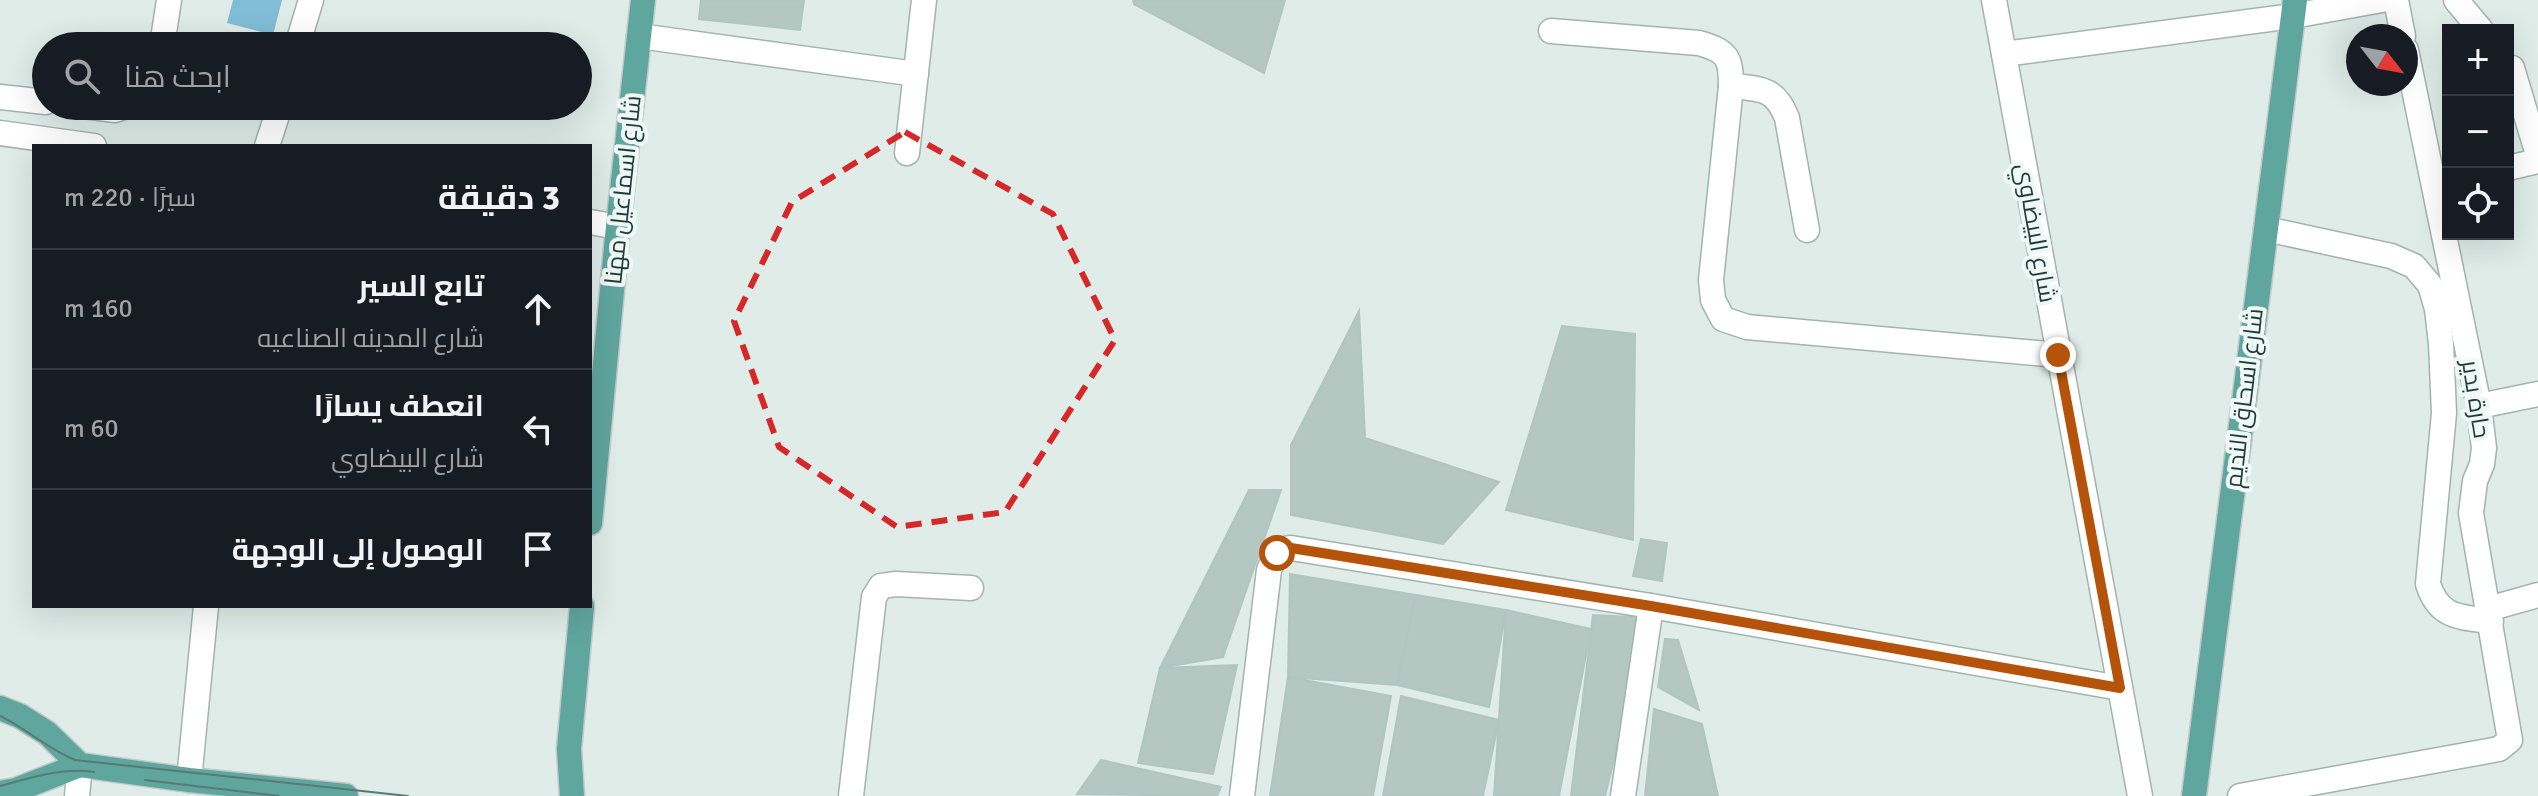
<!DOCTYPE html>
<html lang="ar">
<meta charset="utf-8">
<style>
:root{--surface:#171b24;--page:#20242c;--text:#f1f3f6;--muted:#9ea1a6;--line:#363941}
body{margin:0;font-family:Signika,Cairo,sans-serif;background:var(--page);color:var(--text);direction:rtl}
.controls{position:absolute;right:24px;top:24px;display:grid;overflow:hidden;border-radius:0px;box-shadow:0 8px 32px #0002}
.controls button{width:72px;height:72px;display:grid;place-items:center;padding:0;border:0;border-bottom:2px solid var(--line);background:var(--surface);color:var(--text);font:40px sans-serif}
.compass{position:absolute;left:2346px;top:24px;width:72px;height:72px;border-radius:50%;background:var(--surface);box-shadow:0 8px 32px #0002;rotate:121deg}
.stop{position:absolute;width:24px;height:24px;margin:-18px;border:6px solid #b45309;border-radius:50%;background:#fff}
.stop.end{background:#b45309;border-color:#fff;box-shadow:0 2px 8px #0008}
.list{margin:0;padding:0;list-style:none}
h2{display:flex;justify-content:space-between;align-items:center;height:104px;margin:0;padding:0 32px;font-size:34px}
h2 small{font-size:26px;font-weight:400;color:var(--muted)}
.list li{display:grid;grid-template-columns:52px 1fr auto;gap:24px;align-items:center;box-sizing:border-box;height:120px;padding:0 32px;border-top:2px solid var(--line)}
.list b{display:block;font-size:30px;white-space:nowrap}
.list p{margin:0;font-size:26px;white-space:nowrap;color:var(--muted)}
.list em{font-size:26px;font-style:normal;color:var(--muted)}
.icon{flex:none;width:44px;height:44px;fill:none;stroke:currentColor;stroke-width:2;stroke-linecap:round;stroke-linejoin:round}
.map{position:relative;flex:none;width:2538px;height:796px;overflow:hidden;direction:ltr}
.search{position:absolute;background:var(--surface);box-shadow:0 8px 32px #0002;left:32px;top:32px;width:560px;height:88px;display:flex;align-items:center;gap:20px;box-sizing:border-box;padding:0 28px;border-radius:44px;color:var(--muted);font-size:30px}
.panel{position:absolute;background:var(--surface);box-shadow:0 8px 32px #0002;left:32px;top:144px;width:560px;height:464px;border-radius:0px;direction:rtl}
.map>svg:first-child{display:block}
.water{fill:#81bdd7}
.building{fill:#b4c7c1;stroke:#b1c6c0;stroke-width:2}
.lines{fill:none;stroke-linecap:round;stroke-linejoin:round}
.minor-casing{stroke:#a1b4b0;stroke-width:27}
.major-casing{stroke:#c0c9c8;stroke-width:27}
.minor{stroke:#fff;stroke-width:24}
.major{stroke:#5fa69e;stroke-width:24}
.tram{stroke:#587975;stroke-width:2}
.route{stroke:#b45309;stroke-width:10}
.marked{fill:none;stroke:#d62828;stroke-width:6;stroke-dasharray:16 10;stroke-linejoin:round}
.labels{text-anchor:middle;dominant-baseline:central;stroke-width:8;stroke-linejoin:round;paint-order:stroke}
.street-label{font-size:24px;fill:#1e3d3a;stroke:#f0f8f5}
</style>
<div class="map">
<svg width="2538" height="796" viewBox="0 0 2538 796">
<rect width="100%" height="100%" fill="#dfece8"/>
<polygon class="water" points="233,0 282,0 273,35 227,23"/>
<g class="building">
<polygon points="701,0 804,0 800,30 699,19"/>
<polygon points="1133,0 1285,0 1264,73 1134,4"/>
<polygon points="1359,311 1365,438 1499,482 1443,544 1291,515 1291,445"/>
<polygon points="1562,326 1635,334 1633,540 1506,510"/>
<polygon points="1249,490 1281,490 1223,657 1160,668"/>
<polygon points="1641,539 1667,543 1662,581 1633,576"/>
<polygon points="1290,574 1416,595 1397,685 1288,677"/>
<polygon points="1416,595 1506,610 1489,707 1397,685"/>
<polygon points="1506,610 1591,629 1559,796 1494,796"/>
<polygon points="1593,615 1649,618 1605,796 1571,796"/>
<polygon points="1665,639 1678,640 1699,710 1658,687"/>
<polygon points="1237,665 1213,774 1138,763 1160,668"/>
<polygon points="1288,677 1391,696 1373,796 1270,796"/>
<polygon points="1401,696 1499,720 1483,796 1383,796"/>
<polygon points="1654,709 1702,724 1718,796 1645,796"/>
<polygon points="1101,760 1221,787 1217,796 1077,794"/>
</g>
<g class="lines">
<defs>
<g id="minor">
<polyline points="1994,0 2140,796"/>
<polyline points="2396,0 2403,36"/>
<polyline points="2456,0 2481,30"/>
<path d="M1551,31L1699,43C1727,51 1731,57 1731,86L1711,280L1713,300L1723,319L1747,327L2058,355"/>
<polyline points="639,36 916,74"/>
<polyline points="162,46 169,0"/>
<polyline points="297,46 311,0"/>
<polyline points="2004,54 2293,16 2382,0"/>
<polyline points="2512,68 2538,155"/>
<path d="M1731,86C1760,89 1775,87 1787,118L1807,230"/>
<polyline points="0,97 46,102"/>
<polyline points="84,106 115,110 126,106"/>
<polyline points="0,133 94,146"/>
<polyline points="267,146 280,106"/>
<polyline points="907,153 924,0"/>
<polyline points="2508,168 2538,161"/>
<polyline points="590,222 618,227"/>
<path d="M2266,229L2391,256L2414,266L2430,285L2437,309L2441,344L2444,413L2428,584C2439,618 2459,617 2491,621"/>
<polyline points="2479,406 2538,394"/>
<polyline points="2488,609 2538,595"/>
<polyline points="189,780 206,606"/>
<polyline points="77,796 80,765"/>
<polyline points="851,796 874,597 881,586 896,584 971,588"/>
<path d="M1242,796L1269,570C1274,558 1277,549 1291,548L1651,606L2120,688"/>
<polyline points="1623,796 1651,606"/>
<polyline points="2240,796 2499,749 2510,740 2471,513 2475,481 2482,464 2484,448 2479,406 2406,50"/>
</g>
<g id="major">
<polyline points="590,523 618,227 643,0"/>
<polyline points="0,708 20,716 47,733 80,765 189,780 346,796"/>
<polyline points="0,793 16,790 80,765"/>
<polyline points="572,796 569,749 582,606"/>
<polyline points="2194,796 2295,0"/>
</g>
</defs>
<use href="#minor" class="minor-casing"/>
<use href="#major" class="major-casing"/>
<use href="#minor" class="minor"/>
<use href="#major" class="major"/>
<g class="tram">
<path d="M0,716C27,729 48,749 75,760L408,796"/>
<polyline points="145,780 279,796"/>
<path d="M0,786C30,778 62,767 94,772"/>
</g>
</g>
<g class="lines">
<polyline class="route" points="1277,553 1283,549 1291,548 1651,606 2120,688 2058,355"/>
</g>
<path class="marked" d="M905,132L1053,214L1115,340L1005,512L897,527L779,447L734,321L792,202Z"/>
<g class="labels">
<g class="street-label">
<text transform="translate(623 190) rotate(-84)">شارع اسماعيل مهنا</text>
<text transform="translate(2036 233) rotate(80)">شارع البيضاوي</text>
<text transform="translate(2244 398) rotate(-83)">شارع اسحاق النديم</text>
<text transform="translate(2476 399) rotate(81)">حارة بدير</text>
</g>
</g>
</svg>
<div class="controls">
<button>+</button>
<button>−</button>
<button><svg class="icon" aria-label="locate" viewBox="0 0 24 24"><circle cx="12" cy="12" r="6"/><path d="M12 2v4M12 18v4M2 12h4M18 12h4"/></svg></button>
</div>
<svg class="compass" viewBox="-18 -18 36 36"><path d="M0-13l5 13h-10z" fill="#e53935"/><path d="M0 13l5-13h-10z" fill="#9ea1a6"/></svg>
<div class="stop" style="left:1277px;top:553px"></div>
<div class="stop end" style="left:2058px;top:355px"></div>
<div class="search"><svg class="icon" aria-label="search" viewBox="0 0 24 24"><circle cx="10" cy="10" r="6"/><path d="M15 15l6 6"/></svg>ابحث هنا</div>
<section class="panel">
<h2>3 دقيقة<small>سيرًا · 220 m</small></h2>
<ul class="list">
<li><svg class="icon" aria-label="ahead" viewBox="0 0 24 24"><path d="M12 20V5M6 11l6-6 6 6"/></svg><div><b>تابع السير</b><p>شارع المدينه الصناعيه</p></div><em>160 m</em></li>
<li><svg class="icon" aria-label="left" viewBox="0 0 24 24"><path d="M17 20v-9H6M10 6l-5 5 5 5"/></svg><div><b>انعطف يسارًا</b><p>شارع البيضاوي</p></div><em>60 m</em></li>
<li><svg class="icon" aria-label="arrive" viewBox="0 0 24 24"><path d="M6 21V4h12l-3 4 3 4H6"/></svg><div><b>الوصول إلى الوجهة</b></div></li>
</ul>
</section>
</div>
